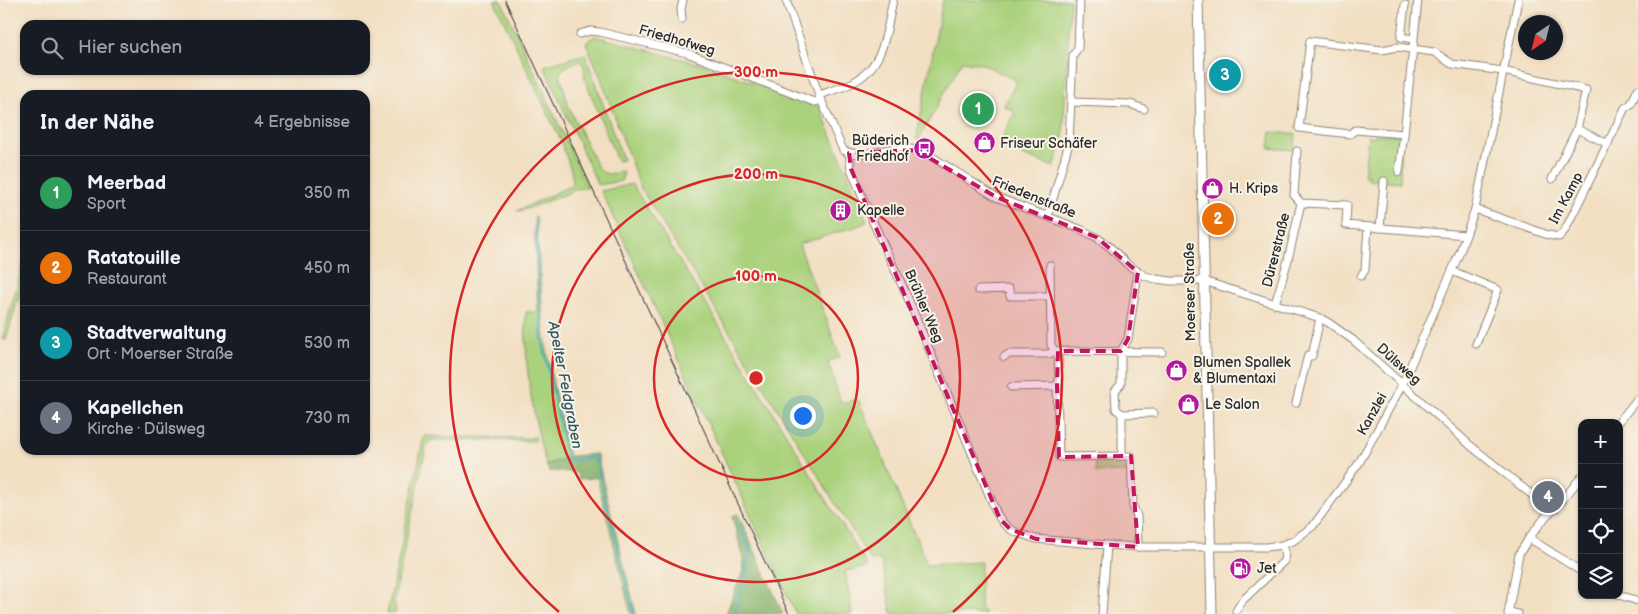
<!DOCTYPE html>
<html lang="de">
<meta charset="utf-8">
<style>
:root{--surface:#171b24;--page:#20242c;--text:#f1f3f6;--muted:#9ea1a6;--line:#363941;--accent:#0b8043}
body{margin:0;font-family:"Balsamiq Sans",sans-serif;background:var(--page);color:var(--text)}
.controls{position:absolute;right:15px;bottom:15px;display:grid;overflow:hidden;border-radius:10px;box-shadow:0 1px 4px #0004}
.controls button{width:45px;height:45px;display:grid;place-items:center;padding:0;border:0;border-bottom:1px solid var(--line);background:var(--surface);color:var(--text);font:25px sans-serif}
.compass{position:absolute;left:1518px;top:15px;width:45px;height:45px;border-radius:50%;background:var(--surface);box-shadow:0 1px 4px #0004;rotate:215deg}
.you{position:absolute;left:802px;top:415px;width:18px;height:18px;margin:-12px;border:4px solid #fff;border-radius:50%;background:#1a73e8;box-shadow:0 0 0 8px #1a73e833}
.badge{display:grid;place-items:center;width:32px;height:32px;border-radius:50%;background:var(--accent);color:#fff;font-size:16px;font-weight:700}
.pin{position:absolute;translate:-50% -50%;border:2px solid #fff;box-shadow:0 1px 5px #0006}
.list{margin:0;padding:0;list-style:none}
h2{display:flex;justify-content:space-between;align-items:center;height:65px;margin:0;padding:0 20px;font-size:21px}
h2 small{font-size:16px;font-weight:400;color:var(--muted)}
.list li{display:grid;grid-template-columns:32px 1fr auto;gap:15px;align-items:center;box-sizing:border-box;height:75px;padding:0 20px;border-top:1px solid var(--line)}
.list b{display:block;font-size:19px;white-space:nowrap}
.list p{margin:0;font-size:16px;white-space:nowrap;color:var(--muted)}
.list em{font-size:16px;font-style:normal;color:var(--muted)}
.icon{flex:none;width:28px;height:28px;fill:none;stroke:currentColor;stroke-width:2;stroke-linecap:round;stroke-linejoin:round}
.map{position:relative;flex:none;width:1638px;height:614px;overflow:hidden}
.search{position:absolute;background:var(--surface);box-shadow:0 1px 4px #0004;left:20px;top:20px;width:350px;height:55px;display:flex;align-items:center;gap:12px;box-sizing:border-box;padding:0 18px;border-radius:15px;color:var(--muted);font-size:19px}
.panel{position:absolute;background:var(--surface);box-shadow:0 1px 4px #0004;left:20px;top:90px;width:350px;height:365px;border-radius:15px}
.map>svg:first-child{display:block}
.green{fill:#aad27d;stroke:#6a7e54}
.forest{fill:#87b46c;stroke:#59704c}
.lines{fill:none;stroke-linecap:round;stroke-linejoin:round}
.stream{stroke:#41abc1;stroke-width:2}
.street-casing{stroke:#8e8576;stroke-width:9}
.secondary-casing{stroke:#8e8576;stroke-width:11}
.street{stroke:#fff;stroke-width:7}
.secondary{stroke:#fff;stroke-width:9}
.tram{stroke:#2b2b2b;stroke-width:1}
.marked{fill:#c2185b;fill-opacity:0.2;stroke:#c2185b;stroke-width:4;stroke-dasharray:10 6;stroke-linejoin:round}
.ring{fill:none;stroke:#d62828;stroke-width:2.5}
.labels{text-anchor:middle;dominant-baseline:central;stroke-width:4;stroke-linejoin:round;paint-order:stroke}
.street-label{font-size:14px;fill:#2b2b2b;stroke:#f7f3e8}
.poi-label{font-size:14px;fill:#2b2b2b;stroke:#f7f3e8;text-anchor:start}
.water-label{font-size:15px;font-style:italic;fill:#335860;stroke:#f7f3e8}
.centre{fill:#d62828;stroke:#f7f3e8;stroke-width:2.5}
.ring-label{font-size:15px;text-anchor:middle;font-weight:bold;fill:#d62828;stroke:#f7f3e8;stroke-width:4;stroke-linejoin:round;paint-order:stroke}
</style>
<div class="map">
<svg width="1638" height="614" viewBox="0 0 1638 614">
<rect width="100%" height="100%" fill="#f7f3e8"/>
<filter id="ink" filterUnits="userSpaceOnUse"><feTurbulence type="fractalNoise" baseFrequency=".02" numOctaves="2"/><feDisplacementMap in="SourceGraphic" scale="10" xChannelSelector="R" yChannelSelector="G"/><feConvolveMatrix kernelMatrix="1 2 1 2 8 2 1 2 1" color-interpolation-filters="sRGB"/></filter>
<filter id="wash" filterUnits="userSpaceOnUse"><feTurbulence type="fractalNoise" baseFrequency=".0096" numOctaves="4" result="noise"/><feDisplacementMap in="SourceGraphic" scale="20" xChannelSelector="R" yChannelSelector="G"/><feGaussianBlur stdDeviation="1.12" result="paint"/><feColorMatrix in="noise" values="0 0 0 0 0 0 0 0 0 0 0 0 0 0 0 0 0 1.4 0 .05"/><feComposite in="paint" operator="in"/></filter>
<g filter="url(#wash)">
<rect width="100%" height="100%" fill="#f2dfc2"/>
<g class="green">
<polygon points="494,0 501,0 588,188 574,189 566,194 524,210 517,211 572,185 572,173 560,139"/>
<polygon points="943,0 1070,0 1063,140 1054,167 998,146 1015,112 1004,106 1017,81 983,64 962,61 919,139 916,139"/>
<polygon points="594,36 701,64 819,106 857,196 867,222 855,227 799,244 840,357 828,362 841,403 858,399 924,557 926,565 981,562 980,608 986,614 892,614 881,560 871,561 640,187 600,76 586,43"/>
<path d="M585,54L623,160L618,161L616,158L585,79L584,66L580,61C572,63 563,67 560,74L569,108L598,168C605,175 611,176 620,171L624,173L621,181L598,185L544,66Z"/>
<polygon points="1271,132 1296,134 1294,150 1269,148"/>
<polygon points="1375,134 1401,135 1400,182 1368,180 1369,176 1364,176 1368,136 1374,137"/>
<polygon points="632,184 868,567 845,571 852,614 796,614 601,191"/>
<path d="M536,216L544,332L550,369L569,457L546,465C532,410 524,369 526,312H538L534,217Z"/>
<polygon points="25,257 25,275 6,340 2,339"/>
<polygon points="424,436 530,438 535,436 536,440 534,441 433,440 430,441 426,447 394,599 396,613 387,614"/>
<polygon points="1124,460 1127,462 1127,472 1096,473 1095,461"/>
<polygon points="597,477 602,477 636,614 631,614"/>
</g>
<g class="forest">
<polygon points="597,454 602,477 579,479 576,472 549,471 546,465 571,456"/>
<polygon points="738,514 783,614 726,614 744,568 743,556 732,516"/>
</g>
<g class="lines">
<g class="stream">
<polyline points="535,219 542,339 567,459 569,461 593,457 595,458 634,614"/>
<polyline points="734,614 744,579 750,549 738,524"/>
</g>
</g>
</g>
<g filter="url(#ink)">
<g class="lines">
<defs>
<g id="street">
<path d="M786,0L819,95L843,150C859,159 881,149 898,148C908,148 917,150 926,153L996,197L1080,229L1096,237L1110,247L1128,265L1145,276L1156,279L1171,281H1204L1320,318L1329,323L1353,340L1471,446L1552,511"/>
<polyline points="1418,0 1404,134 1355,130 1350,134 1299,128 1310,41 1382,50 1397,47 1434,52 1452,64 1503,71 1586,90 1577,129 1552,179"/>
<polyline points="1405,5 1401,37 1413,39"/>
<polyline points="682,19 681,9 683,0"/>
<polyline points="580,34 590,31 600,32 687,53 814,102 822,100"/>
<path d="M819,95C830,91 842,88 852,83C885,66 886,32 893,0"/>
<polyline points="1072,102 1130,104 1144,109"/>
<polyline points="1577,129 1608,144"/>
<polyline points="1297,151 1294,195 1301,203 1347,205 1346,225 1466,235"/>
<polyline points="849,153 851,169 868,211 908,298 997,514 1003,523 1010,529 1018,533 1036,539 1107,545 1138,547 1266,547 1282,545 1293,541 1313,526 1359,463 1402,385 1460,252 1475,209 1518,0"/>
<polyline points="1399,172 1404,134"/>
<polyline points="1475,209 1548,235 1559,237 1565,230 1580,200 1625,108 1631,104 1638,89"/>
<polyline points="1048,216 1069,143 1073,55 1078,48 1080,0"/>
<polyline points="1380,228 1384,181"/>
<polyline points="1050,265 1051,345 1058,356 1059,381 1057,386 1059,457 1122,456"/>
<polyline points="1452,271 1498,290 1476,344"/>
<polyline points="1361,276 1365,270 1368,227"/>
<polyline points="978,290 1009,289 1010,296 1050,296"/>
<polyline points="1275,304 1288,260 1301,203"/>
<polyline points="1004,357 1009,354 1049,354 1054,351 1162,352"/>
<polyline points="1011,387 1057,386"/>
<polyline points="1296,403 1308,355 1312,356 1320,318"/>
<polyline points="1122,414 1154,413"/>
<polyline points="1618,423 1638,398"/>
<polyline points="1529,538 1582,572"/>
<polyline points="1138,547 1137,516 1133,507 1131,456 1122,456 1122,414 1116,409 1115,391 1121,384 1121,351 1128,339 1138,272"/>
<polyline points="1619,595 1638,601"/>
<polyline points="1236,611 1243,600 1284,561 1285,552 1282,545"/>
<polyline points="1509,612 1518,614"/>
<polyline points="1102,614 1107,545"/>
<polyline points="1508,614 1519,554 1529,538 1547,515 1556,508 1582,476"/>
</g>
<polyline id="secondary" points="1198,0 1212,614"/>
</defs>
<use href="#street" class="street-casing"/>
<use href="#secondary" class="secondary-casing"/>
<use href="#street" class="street"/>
<use href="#secondary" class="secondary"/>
<polyline class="tram" points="505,0 789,614"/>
</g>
</g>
<path class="marked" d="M916,150L996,197L1096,237L1138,272L1128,339L1121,351H1058L1057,386L1059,457L1131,456L1138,547L1036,539L1010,529L1000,519L851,169L849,153Z"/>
<g class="ring">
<circle cx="756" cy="378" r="102"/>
<circle cx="756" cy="378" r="204"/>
<path d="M559 612A306 306 0 1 1 953 612"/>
</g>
<defs>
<symbol id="shop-disc" viewBox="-11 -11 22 22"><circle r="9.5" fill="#b5179e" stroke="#f7f3e8"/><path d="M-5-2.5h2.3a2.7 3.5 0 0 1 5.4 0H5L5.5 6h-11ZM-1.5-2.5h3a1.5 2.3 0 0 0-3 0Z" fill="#fff"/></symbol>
<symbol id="bus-disc" viewBox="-11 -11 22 22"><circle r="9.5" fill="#b5179e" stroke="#f7f3e8"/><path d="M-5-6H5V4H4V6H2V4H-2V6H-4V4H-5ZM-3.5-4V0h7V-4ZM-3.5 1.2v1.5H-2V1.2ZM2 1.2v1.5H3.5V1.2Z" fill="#fff"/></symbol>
<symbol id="building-disc" viewBox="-11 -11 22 22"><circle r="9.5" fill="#b5179e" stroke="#f7f3e8"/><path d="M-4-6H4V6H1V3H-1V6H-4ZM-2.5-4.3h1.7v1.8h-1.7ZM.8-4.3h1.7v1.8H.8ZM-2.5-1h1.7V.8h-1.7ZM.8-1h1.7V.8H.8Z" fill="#fff"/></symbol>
<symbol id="fuel-disc" viewBox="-11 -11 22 22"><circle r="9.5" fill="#b5179e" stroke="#f7f3e8"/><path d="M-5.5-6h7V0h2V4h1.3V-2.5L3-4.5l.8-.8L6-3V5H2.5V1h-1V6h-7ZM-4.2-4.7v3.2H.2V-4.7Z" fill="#fff"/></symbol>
</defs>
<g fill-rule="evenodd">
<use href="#shop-disc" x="972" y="130" width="25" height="25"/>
<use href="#bus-disc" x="912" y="136" width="25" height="25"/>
<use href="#shop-disc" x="1200" y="176" width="25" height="25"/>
<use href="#building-disc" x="828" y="198" width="25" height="25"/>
<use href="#shop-disc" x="1164" y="358" width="25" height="25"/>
<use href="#shop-disc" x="1176" y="392" width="25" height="25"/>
<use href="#fuel-disc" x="1228" y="556" width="25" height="25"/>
</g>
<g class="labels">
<g class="street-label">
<text transform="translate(677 40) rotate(16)">Friedhofweg</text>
<text transform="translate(1034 197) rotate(22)">Friedenstraße</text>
<text transform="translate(1566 198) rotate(-62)">Im Kamp</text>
<text transform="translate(1276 250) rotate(-76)">Dürerstraße</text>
<text transform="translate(1190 292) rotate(-91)">Moerser Straße</text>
<text transform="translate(924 306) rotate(67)">Brühler Weg</text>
<text transform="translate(1399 364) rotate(42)">Dülsweg</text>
<text transform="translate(1372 414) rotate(-61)">Kanzlei</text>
</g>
<g class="poi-label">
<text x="909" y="140" text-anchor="end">Büderich<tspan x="909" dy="16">Friedhof</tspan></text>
<text x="1000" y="143">Friseur Schäfer</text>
<text x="1229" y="188">H. Krips</text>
<text x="857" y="210">Kapelle</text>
<text x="1193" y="362">Blumen Spallek<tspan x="1193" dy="16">&amp; Blumentaxi</tspan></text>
<text x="1205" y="404">Le Salon</text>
<text x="1257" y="568">Jet</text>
</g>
<g class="water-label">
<text transform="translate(565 385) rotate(79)">Apelter Feldgraben</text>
</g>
</g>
<circle cx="756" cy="378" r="8" class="centre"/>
<g class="ring-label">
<text x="756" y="77">300 m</text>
<text x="756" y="179">200 m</text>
<text x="756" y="281">100 m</text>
</g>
</svg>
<div class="controls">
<button>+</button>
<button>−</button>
<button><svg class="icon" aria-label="locate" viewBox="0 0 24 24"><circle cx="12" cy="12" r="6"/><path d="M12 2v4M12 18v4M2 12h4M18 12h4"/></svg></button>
<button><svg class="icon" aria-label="layers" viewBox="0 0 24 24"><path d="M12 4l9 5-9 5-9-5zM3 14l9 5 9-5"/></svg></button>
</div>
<svg class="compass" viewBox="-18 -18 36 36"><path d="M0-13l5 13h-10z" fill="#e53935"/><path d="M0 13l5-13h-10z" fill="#9ea1a6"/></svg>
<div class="you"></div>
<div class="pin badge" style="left:978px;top:109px;background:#2e9e5b">1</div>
<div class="pin badge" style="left:1218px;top:219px;background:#e8710a">2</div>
<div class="pin badge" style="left:1225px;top:75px;background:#0f9aa8">3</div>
<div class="pin badge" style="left:1548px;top:497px;background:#6b7280">4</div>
<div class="search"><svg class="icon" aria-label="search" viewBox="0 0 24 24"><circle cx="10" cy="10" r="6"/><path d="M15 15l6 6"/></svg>Hier suchen</div>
<section class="panel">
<h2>In der Nähe<small>4 Ergebnisse</small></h2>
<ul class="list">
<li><span class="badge" style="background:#2e9e5b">1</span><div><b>Meerbad</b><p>Sport</p></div><em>350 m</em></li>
<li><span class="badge" style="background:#e8710a">2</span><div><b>Ratatouille</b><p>Restaurant</p></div><em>450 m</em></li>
<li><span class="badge" style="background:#0f9aa8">3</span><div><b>Stadtverwaltung</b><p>Ort · Moerser Straße</p></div><em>530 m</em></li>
<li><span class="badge" style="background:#6b7280">4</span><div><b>Kapellchen</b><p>Kirche · Dülsweg</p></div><em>730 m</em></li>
</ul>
</section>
</div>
